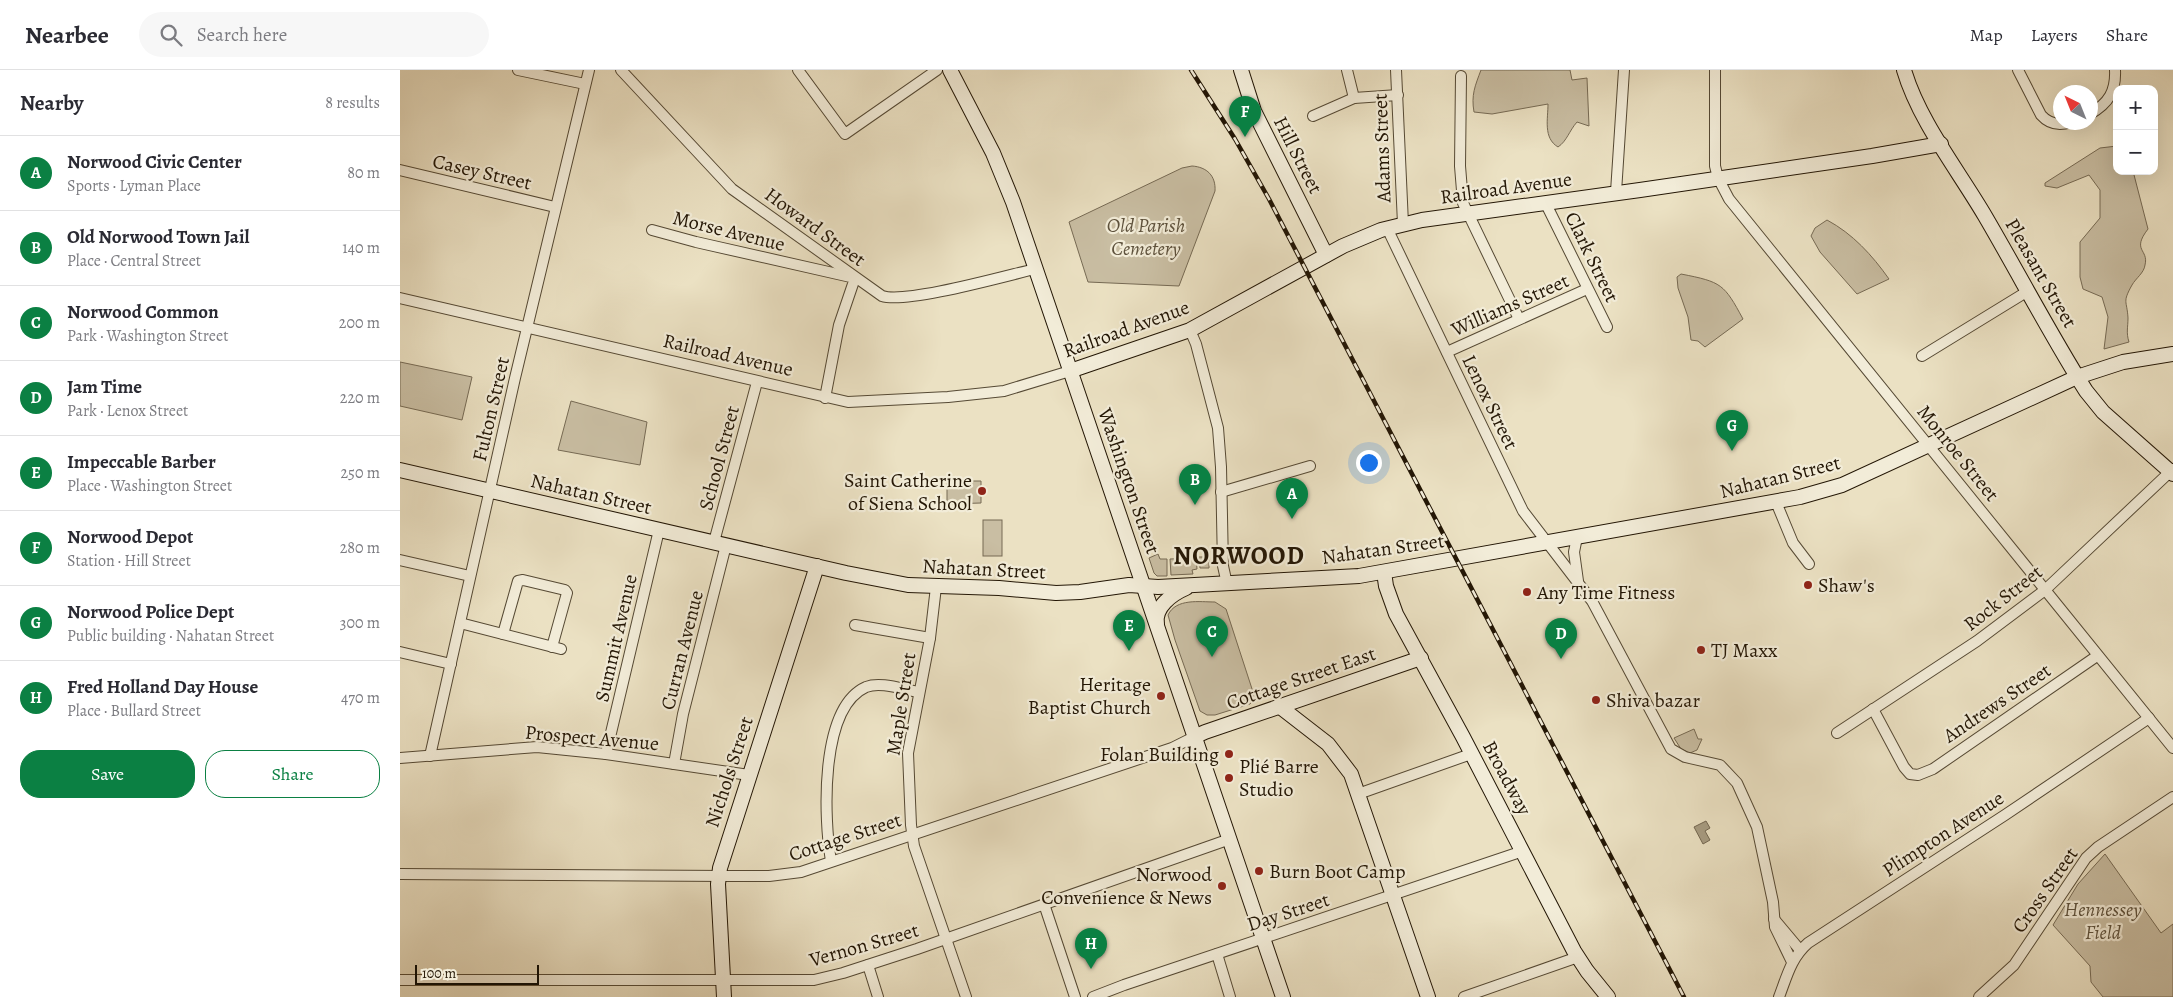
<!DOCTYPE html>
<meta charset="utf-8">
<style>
:root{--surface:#fff;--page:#f7f7f7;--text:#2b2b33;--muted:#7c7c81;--line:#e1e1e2;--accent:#0b8043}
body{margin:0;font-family:Alegreya,serif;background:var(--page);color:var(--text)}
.controls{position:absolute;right:15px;top:15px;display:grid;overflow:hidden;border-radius:10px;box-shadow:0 5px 20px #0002}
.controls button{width:45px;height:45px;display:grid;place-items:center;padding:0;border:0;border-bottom:1px solid var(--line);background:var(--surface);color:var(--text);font:25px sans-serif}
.compass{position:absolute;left:1653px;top:15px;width:45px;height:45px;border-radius:50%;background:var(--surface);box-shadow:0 5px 20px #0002;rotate:317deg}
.scale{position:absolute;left:15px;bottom:12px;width:124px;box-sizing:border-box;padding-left:5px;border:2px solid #231605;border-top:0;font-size:14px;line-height:18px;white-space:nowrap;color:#231605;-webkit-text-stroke:4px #f2ecd8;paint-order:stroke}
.you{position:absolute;left:968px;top:392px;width:18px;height:18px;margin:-12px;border:4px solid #fff;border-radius:50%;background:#1a73e8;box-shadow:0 0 0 8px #1a73e833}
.badge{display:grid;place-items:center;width:32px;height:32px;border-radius:50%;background:var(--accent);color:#fff;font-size:16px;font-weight:700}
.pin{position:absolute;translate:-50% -41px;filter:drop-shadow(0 1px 2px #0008)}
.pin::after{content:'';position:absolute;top:26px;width:18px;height:15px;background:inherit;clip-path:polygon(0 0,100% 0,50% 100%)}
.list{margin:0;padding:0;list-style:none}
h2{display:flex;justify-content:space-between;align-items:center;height:65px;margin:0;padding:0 20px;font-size:21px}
h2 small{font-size:16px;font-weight:400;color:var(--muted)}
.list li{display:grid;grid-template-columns:32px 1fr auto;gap:15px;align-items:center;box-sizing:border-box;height:75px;padding:0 20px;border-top:1px solid var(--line)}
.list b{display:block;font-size:19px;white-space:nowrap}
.list p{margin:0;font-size:16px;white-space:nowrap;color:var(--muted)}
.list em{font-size:16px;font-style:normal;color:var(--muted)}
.actions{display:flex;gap:10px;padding:15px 20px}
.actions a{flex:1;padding:11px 0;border:1px solid var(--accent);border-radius:20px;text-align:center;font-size:18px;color:var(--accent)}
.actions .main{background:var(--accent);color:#fff}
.icon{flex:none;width:28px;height:28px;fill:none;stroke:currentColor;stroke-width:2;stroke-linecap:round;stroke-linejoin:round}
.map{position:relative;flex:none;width:1773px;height:927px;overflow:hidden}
header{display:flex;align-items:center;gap:30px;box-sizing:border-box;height:70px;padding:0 25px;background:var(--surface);border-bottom:1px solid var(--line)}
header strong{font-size:24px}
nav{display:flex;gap:28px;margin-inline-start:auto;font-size:18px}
.search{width:350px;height:45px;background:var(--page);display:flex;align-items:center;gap:12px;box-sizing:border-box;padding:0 18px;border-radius:28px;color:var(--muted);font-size:19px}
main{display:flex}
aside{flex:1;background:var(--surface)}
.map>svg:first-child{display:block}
.green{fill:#c9bea3;stroke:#766a54}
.water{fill:#a79c82;stroke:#726650}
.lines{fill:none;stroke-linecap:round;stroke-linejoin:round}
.street-casing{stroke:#554934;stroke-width:12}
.secondary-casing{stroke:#231605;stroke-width:16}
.street{stroke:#f2ecd8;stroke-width:10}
.secondary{stroke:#f2ecd8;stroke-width:14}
.rail-casing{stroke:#231605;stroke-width:4.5}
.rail{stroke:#f2ecd8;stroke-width:2.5;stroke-dasharray:8;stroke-linecap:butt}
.poi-dot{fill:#8f2418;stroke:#f2ecd8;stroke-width:2}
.labels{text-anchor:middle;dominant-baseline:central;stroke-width:4.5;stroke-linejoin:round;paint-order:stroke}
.street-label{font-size:20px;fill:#231605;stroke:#f2ecd8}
.park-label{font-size:20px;font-style:italic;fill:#5d513c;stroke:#f2ecd8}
.poi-label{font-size:20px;fill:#231605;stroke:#f2ecd8;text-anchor:start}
.district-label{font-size:25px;font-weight:bold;letter-spacing:1px;fill:#231605;stroke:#f2ecd8}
</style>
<header>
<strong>Nearbee</strong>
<div class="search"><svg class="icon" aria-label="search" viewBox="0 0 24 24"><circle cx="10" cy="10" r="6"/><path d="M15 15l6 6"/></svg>Search here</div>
<nav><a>Map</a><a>Layers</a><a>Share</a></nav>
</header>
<main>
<aside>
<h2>Nearby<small>8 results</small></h2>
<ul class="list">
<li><span class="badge">A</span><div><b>Norwood Civic Center</b><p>Sports · Lyman Place</p></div><em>80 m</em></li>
<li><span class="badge">B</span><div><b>Old Norwood Town Jail</b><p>Place · Central Street</p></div><em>140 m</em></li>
<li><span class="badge">C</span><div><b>Norwood Common</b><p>Park · Washington Street</p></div><em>200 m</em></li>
<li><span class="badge">D</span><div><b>Jam Time</b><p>Park · Lenox Street</p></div><em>220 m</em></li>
<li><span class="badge">E</span><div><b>Impeccable Barber</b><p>Place · Washington Street</p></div><em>250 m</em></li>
<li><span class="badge">F</span><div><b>Norwood Depot</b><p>Station · Hill Street</p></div><em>280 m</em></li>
<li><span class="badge">G</span><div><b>Norwood Police Dept</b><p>Public building · Nahatan Street</p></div><em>300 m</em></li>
<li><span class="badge">H</span><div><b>Fred Holland Day House</b><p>Place · Bullard Street</p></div><em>470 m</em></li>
</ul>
<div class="actions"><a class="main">Save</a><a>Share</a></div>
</aside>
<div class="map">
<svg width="1773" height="927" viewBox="0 0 1773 927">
<rect width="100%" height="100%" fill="#ebe1c3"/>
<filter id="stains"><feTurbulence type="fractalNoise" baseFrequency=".004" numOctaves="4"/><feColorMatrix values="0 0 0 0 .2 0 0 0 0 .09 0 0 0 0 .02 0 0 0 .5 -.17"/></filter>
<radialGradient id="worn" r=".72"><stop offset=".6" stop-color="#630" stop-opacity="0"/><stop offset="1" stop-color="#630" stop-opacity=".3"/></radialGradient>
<g class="green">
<path d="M1081,0H1170L1172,10L1187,8L1189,56L1177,52C1169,61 1167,71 1158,77C1143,68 1148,49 1148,34L1092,44L1074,42C1071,25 1075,16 1081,0Z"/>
<path d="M1717,76V101H1733L1748,159C1731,181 1749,179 1745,195C1744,203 1736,208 1732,215C1722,233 1727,230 1728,248C1728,257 1726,263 1729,272L1704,279L1708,247L1702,227L1683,219L1680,207V172L1700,148V120L1689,105L1657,118L1645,116V113L1700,78Z"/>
<path d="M792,96C807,97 816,106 815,121L779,216L688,212L669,152L782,98Z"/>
<path d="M1427,150C1453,164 1472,185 1489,209L1457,224L1420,182L1411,166L1415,158Z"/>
<path d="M1281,204C1322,212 1324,214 1343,249L1305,277L1298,271L1291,270L1288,247L1278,218L1277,207Z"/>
<polygon points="0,292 72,307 62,350 0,336"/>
<polygon points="171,331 247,352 240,395 158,380"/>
<polygon points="547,411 581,411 581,433 547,434"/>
<rect x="583" y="450" width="19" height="36"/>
<polygon points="758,484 760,489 767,489 767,506 757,506 754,503 749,488"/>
<polygon points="799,487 809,487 809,498 800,498"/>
<polygon points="796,488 797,499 792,500 793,504 771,505 770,489"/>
<path d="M815,532L826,539L854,625L853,630L850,634L815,645H807L800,641L775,570L768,545C776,528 800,532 815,532Z"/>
<polygon points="1294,659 1298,669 1302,669 1297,680 1290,683 1281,679 1274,668"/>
<polygon points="1705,784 1761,863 1773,854 1773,927 1703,927 1691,912 1690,896 1653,855 1678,814"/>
</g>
<polygon class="water" points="1306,751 1310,758 1305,761 1310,770 1303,774 1294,757"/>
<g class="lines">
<defs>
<g id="street">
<polyline points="118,0 185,14"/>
<path d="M221,0L332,119L482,226C506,234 605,206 635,199"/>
<polyline points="398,0 445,64 537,0"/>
<polyline points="947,0 954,28 998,25"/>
<polyline points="996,0 1003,154"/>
<polyline points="1315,0 1315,96 1318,108 1329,129 1773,678"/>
<path d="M1618,0L1641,45C1649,54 1659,56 1671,52"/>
<polyline points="1061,6 1060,96 1063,133 1119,249"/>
<path d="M1690,44C1709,33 1716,21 1715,0"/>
<polyline points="913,46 954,28"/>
<polyline points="0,100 155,137"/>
<polyline points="1216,122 1224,0"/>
<polyline points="1145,132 1207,257"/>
<polyline points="987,158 1123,441 1192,531 1271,679 1285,687 1320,695 1337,713 1357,757 1373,832 1375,857 1392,892"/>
<polyline points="252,160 296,172 455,208 439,255 425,328"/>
<polyline points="0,228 448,332 548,327 604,321 670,301"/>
<polyline points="790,260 796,274 818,358 821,397 823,496 827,514"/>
<polyline points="1047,282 1187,219"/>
<polyline points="1522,286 1628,221"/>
<polyline points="821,422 910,396"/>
<polyline points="1376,432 1393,473 1409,494"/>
<polyline points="1177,467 1174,482 1178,511"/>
<polyline points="314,472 357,312"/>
<polyline points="0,490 70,506"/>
<polyline points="536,517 530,568 508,683 511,755 514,776 566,927"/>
<polyline points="60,553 161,579"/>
<polyline points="455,555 530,568"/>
<polyline points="103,564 118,511 123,510 165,520 167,523 152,577"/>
<polyline points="0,582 51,594"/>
<polyline points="1473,639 1504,697 1510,704 1518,705 1533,699 1697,586"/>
<polyline points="1437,663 1577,571 1645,520 1773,399"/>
<polyline points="206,684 259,460"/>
<polyline points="30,686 115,308 189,0"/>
<polyline points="0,688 137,677 206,684 349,705"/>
<polyline points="274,694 283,644 326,475"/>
<polyline points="958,724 1071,684"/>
<path d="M431,791C424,750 419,638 466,617C481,611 504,620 519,622"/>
<polyline points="0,804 328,806 369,806 401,802 772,678 794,667"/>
<polyline points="644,834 675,927"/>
<polyline points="1374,849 1400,880"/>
<polyline points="817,884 830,927"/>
<polyline points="468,895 478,927"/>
<polyline points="0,910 414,910 443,903 517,879 830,769"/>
<polyline points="693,927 724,915 1123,781"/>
<polyline points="1064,927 1178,887"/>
<path d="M1379,927C1387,906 1391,888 1408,873L1605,745L1749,648"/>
<polyline points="1579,927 1614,895 1686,788 1698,777 1773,727"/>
</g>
<g id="secondary">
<polyline points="550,0 593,83 613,132 883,927"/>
<polyline points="841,0 854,41 926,185"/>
<path d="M1504,0C1519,51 1558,100 1585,146C1619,204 1650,264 1686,321L1703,342L1773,404"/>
<polyline points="670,301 790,260 943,176 981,160 1022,150 1240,120 1472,86 1541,74"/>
<polyline points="0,400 446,503 508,515 599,518 656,523 680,522 729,515 758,517 959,506 1400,427 1442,415 1677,307 1723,292 1773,284"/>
<polyline points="984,502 986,516 996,544 1063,667 1174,881 1187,901 1208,927"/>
<path d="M757,554C754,537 772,524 786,518"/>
<polyline points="879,636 928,674 951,704 1028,927"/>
<polyline points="794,667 805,662 1021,588"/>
<polyline points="324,927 318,814 320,798 417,496"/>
</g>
</defs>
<use href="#street" class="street-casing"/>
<use href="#secondary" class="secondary-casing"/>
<use href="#street" class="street"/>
<use href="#secondary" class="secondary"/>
<defs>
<polyline id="rail" points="791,0 835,69 869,129 1284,927"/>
</defs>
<use href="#rail" class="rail-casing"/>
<use href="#rail" class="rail"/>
</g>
<g class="poi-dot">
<circle cx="582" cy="421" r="5"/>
<circle cx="1408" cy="515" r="5"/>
<circle cx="1127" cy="522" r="5"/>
<circle cx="1301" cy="580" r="5"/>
<circle cx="761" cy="626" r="5"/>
<circle cx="1196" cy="630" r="5"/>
<circle cx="829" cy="684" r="5"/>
<circle cx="829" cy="708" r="5"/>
<circle cx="859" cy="801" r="5"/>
<circle cx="822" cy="816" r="5"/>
</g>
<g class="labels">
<g class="street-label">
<text transform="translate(982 78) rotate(-92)">Adams Street</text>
<text transform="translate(898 85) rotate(63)">Hill Street</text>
<text transform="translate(82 102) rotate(13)">Casey Street</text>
<text transform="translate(1106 118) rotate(-8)">Railroad Avenue</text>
<text transform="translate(415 157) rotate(36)">Howard Street</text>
<text transform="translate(329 161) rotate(14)">Morse Avenue</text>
<text transform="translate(1192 187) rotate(64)">Clark Street</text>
<text transform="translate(1641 203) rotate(60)">Pleasant Street</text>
<text transform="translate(1110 235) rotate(-24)">Williams Street</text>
<text transform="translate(726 259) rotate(-20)">Railroad Avenue</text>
<text transform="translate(328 285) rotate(13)">Railroad Avenue</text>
<text transform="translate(1090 332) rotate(64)">Lenox Street</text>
<text transform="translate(91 339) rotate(-77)">Fulton Street</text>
<text transform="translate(1558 383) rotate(51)">Monroe Street</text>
<text transform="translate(319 388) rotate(-75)">School Street</text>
<text transform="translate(1380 407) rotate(-14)">Nahatan Street</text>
<text transform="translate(729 411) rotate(71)">Washington Street</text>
<text transform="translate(191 424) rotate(13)">Nahatan Street</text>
<text transform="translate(983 479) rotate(-8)">Nahatan Street</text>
<text transform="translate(584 499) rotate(3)">Nahatan Street</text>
<text transform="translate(1603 528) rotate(-38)">Rock Street</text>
<text transform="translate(216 568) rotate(-77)">Summit Avenue</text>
<text transform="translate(282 580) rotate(-76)">Curran Avenue</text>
<text transform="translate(901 608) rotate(-19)">Cottage Street East</text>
<text transform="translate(1597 633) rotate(-34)">Andrews Street</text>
<text transform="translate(501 634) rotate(-81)">Maple Street</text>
<text transform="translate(192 668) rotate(5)">Prospect Avenue</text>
<text transform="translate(329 702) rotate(-72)">Nichols Street</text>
<text transform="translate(1107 708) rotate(62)">Broadway</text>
<text transform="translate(1543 764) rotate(-33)">Plimpton Avenue</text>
<text transform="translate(445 767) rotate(-18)">Cottage Street</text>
<text transform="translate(1645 820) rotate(-55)">Cross Street</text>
<text transform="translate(888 842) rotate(-18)">Day Street</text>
<text transform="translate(464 875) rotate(-16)">Vernon Street</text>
</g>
<g class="park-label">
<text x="746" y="155">Old Parish<tspan x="746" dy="23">Cemetery</tspan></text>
<text x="1703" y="839">Hennessey<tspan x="1703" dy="23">Field</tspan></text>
</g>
<g class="poi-label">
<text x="572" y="410" text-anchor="end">Saint Catherine<tspan x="572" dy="23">of Siena School</tspan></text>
<text x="1418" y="515">Shaw's</text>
<text x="1137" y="522">Any Time Fitness</text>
<text x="1311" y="580">TJ Maxx</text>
<text x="751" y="614" text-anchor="end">Heritage<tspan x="751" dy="23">Baptist Church</tspan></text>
<text x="1206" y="630">Shiva bazar</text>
<text x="819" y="684" text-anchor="end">Folan Building</text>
<text x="839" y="696">Plié Barre<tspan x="839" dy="23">Studio</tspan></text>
<text x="869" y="801">Burn Boot Camp</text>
<text x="812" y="804" text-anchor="end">Norwood<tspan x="812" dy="23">Convenience &amp; News</tspan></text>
</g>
<g class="district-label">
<text x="839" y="486">NORWOOD</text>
</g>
</g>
<rect width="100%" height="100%" filter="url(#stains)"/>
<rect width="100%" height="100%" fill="url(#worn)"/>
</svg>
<div class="controls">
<button>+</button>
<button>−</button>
</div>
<svg class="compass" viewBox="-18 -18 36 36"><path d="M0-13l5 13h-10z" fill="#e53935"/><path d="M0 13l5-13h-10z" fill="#7c7c81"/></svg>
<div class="scale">100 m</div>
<div class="you"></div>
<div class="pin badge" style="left:892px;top:449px">A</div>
<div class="pin badge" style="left:795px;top:435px">B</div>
<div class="pin badge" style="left:812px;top:587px">C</div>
<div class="pin badge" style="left:1161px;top:589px">D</div>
<div class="pin badge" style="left:729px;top:581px">E</div>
<div class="pin badge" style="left:845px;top:67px">F</div>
<div class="pin badge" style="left:1332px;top:381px">G</div>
<div class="pin badge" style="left:691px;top:899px">H</div>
</div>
</main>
